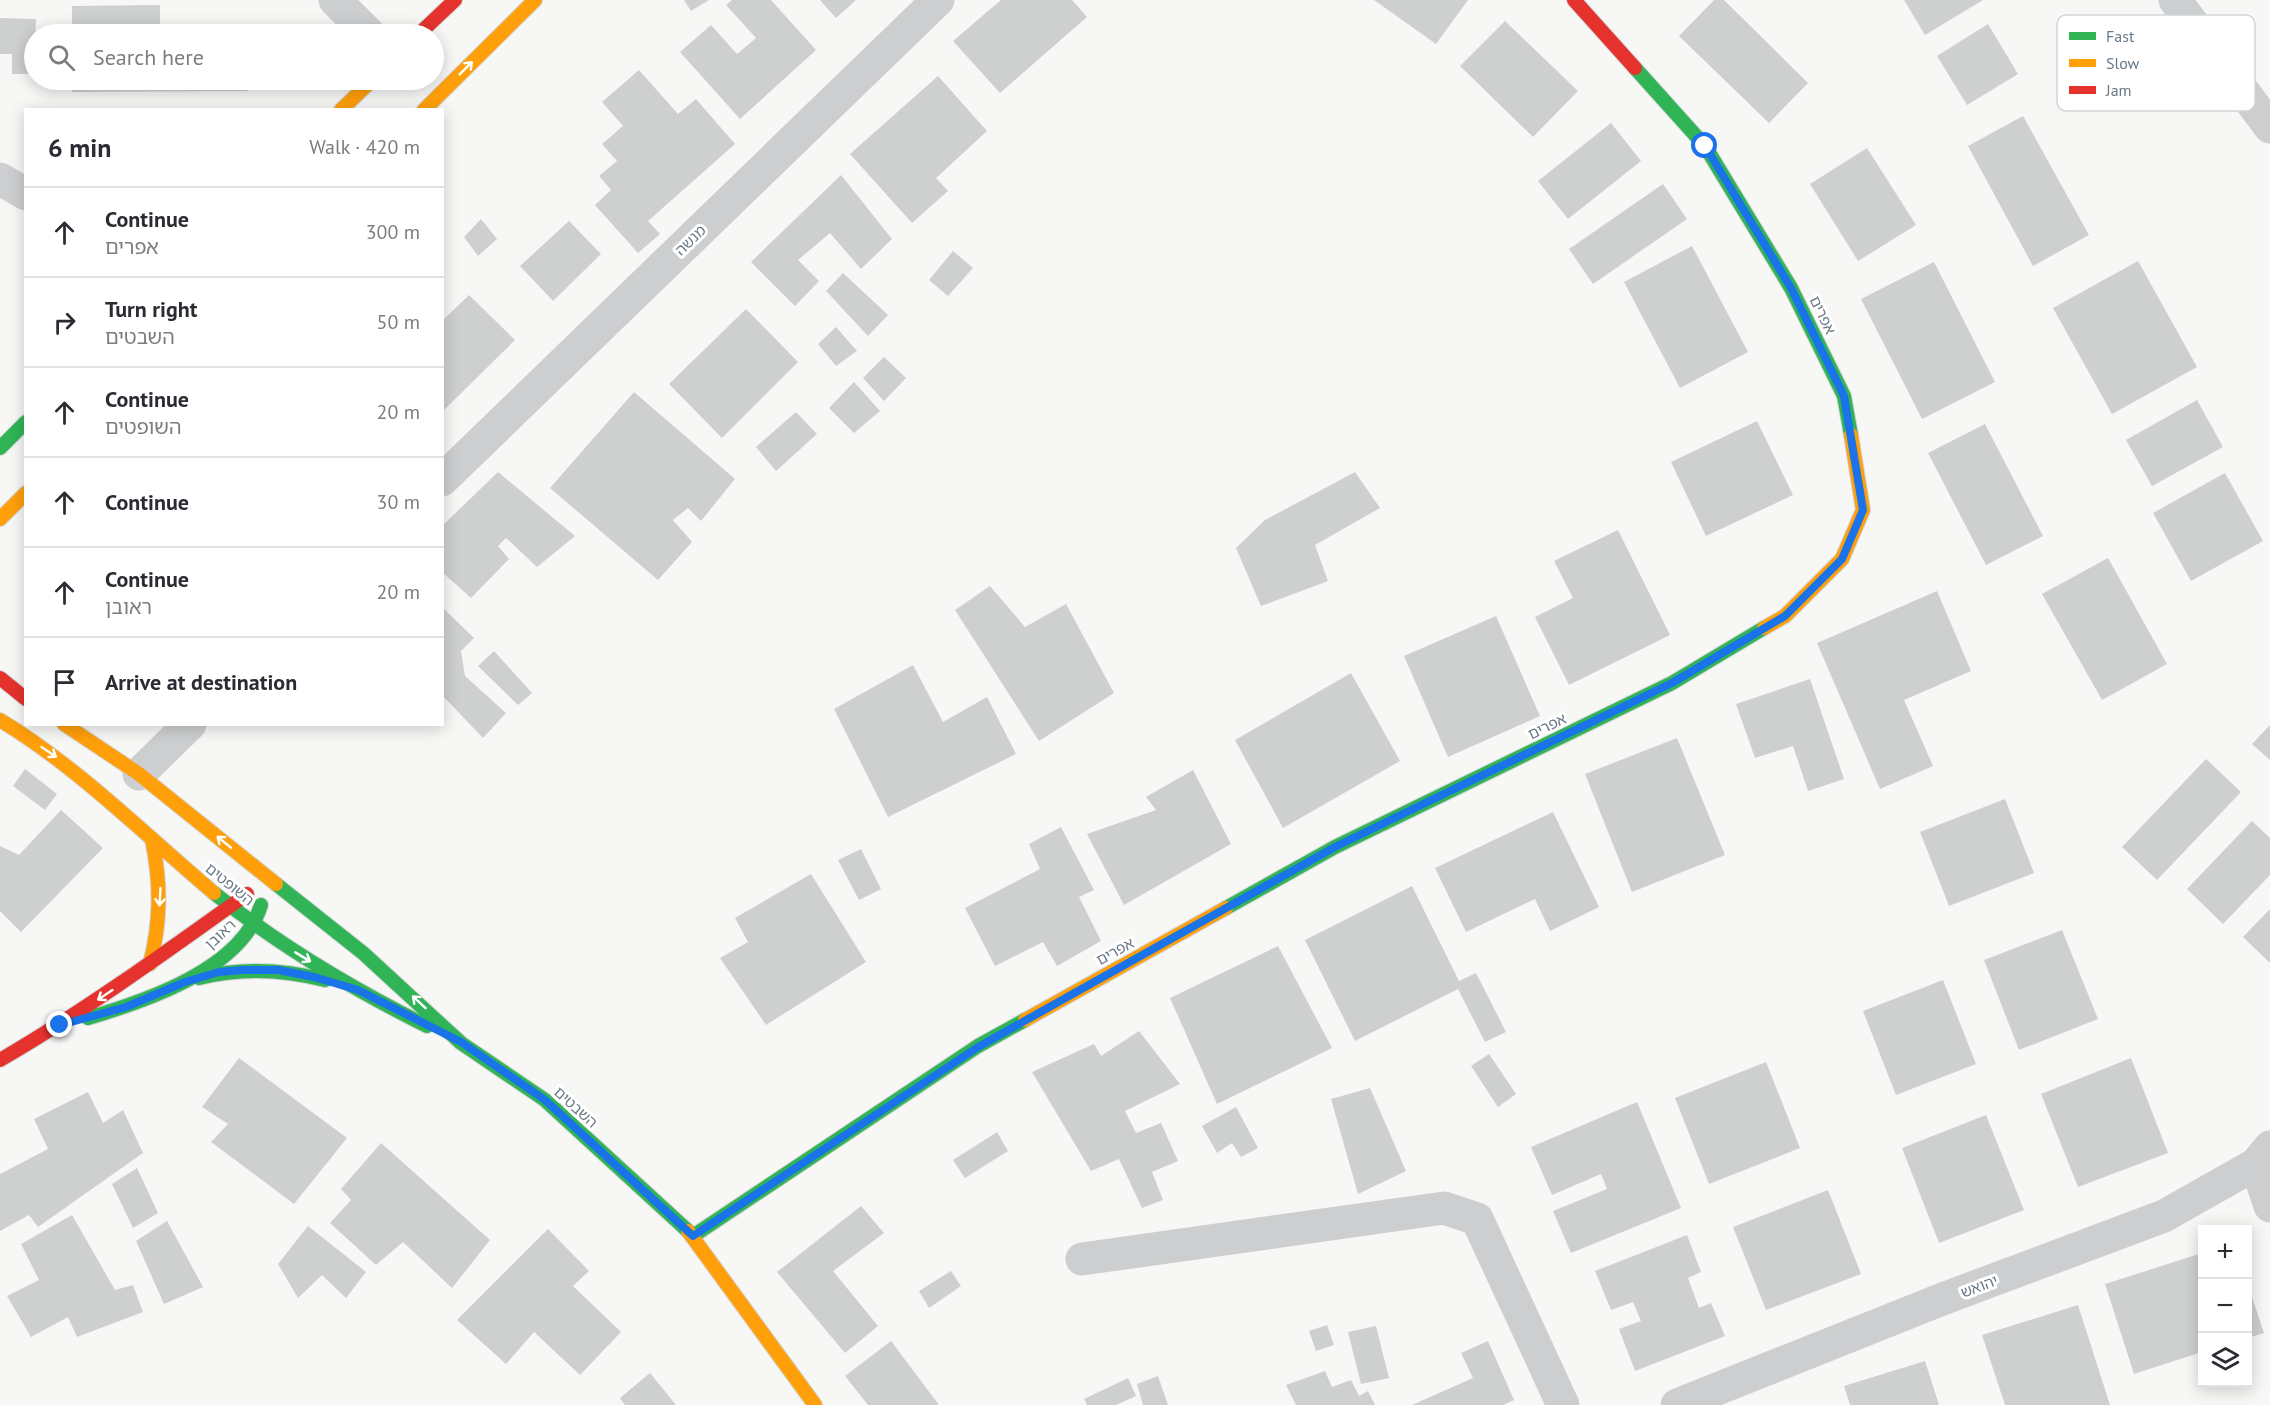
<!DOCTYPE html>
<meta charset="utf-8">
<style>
:root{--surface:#fff;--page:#f7f7f7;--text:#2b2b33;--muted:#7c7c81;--line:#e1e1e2}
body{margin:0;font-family:"PT Sans","Noto Sans Hebrew",sans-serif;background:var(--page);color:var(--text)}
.controls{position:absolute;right:18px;bottom:18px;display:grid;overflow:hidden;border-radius:0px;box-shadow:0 3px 15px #0003}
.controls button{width:54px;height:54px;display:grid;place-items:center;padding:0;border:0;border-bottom:2px solid var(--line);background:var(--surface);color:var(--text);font:30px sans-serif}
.stop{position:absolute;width:18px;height:18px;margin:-14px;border:4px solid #1a73e8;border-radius:50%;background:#fff}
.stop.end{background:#1a73e8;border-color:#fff;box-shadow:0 2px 6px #0008}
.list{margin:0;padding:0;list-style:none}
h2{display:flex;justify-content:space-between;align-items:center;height:78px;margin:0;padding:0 24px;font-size:26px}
h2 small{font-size:20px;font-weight:400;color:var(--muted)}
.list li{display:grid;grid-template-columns:39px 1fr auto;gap:18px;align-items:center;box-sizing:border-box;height:90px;padding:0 24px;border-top:2px solid var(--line)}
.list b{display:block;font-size:22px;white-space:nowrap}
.list p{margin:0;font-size:20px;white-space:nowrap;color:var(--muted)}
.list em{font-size:20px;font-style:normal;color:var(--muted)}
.icon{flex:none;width:33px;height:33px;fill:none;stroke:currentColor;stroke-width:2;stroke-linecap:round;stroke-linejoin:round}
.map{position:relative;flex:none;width:2270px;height:1405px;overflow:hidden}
.search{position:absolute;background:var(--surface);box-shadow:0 3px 15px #0003;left:24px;top:24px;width:420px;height:66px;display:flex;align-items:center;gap:15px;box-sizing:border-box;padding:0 21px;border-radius:33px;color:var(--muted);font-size:22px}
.panel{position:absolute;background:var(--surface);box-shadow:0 3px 15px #0003;left:24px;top:108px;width:420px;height:618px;border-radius:0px}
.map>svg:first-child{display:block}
.building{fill:#ced0d0}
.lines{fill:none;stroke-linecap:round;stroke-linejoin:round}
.fast-casing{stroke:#d3d4d4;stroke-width:16}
.slow-casing{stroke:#d3d4d4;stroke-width:16}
.jam-casing{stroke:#d3d4d4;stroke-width:16}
.street{stroke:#cccecf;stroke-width:33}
.fast{stroke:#30b455;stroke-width:14}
.slow{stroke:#ff9f0a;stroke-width:14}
.jam{stroke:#e5322d;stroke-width:14}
.oneway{stroke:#fff}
.route{stroke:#1a73e8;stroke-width:8}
.labels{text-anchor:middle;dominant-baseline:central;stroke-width:6;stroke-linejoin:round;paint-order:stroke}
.street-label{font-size:15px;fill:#687885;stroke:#fff}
.key{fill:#fff;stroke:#d2d6da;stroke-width:1.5}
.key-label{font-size:16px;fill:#687885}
</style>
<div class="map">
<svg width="2270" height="1405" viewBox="0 0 2270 1405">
<rect width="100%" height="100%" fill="#f7f7f6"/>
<g class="building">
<polygon points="684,0 709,0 691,11"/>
<polygon points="732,0 771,0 816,50 740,119 680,52 711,25 737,54 756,38 726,5"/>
<polygon points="820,0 856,0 836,18"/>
<polygon points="1001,0 1072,0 1087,17 1000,93 953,41"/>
<polygon points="1374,0 1468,0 1436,44"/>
<polygon points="1714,0 1724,0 1808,83 1769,123 1679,36"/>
<polygon points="1904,0 1983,0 1925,35"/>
<polygon points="160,5 160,34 72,34 72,6"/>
<polygon points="0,18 36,19 34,74 12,74 12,54 0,54"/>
<polygon points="1505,21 1578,91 1533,137 1460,66"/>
<polygon points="1988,24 2018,74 1967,105 1937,56"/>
<polygon points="639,70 678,114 696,99 735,144 648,221 660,234 638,253 595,205 611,190 599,176 617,161 602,144 623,126 602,102"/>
<polygon points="938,76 987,131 936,178 948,191 912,223 850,154"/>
<polygon points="72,80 248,80 248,91 72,92"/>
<polygon points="2023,116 2089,235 2033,266 1968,146"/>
<polygon points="1611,123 1641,161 1568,219 1538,181"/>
<polygon points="1867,148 1916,225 1858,261 1810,184"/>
<polygon points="841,175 892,239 861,269 830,233 798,260 819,281 795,306 751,262"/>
<polygon points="1663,184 1687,219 1593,284 1569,249"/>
<polygon points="481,219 497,239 478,256 464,237"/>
<polygon points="569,221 601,254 553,301 520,266"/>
<polygon points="1692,246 1748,352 1680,388 1624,282"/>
<polygon points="953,251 973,268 948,296 929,280"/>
<polygon points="2138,261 2197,367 2112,414 2053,308"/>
<polygon points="1934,262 1995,382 1922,419 1861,299"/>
<polygon points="843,273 888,315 868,336 826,291"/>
<polygon points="469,295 515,340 442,412 442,321"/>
<polygon points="746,309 798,362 722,438 669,384"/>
<polygon points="836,327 857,351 836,366 818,344"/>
<polygon points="884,357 906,378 884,401 863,378"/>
<polygon points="854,382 880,411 854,433 829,408"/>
<polygon points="634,392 735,479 701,521 688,508 673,520 692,542 658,580 550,488"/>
<polygon points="2197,400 2223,447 2152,486 2126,440"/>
<polygon points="796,412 817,434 776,471 756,447"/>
<polygon points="1757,421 1793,495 1706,536 1671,462"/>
<polygon points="1985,424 2043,536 1986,565 1928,453"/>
<polygon points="498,472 575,536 537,567 506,538 498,546 509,559 471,598 442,572 442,526"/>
<polygon points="1355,472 1380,508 1315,545 1328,581 1261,606 1236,548 1265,520"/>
<polygon points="2225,473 2263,541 2191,581 2153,513"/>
<polygon points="1618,530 1670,635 1569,685 1535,617 1573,598 1554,561"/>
<polygon points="2108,558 2167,664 2102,700 2042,594"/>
<polygon points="990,586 1025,627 1066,604 1114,693 1039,741 955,610"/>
<polygon points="1937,591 1971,671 1904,700 1933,766 1880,789 1817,643"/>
<polygon points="442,607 474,638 461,651 465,676 506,713 483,738 442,695"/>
<polygon points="1496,616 1540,716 1448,757 1404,656"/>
<polygon points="494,651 532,693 518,705 478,666"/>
<polygon points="913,665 943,722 987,697 1016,754 888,817 834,709"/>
<polygon points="1351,673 1400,761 1283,828 1235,740"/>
<polygon points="1810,679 1844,779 1808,791 1793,746 1755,758 1736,704"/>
<polygon points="2270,725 2270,760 2252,744"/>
<polygon points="1677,738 1725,855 1632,892 1585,774"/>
<polygon points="2206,759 2241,792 2157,880 2122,847"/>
<polygon points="25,769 57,794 45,810 13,786"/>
<polygon points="1193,770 1231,844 1124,905 1087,834 1156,810 1146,797"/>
<polygon points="2005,799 2034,873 1949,906 1920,832"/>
<polygon points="61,810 103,848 21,932 0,911 0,846 19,855"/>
<polygon points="1553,812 1599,907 1550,931 1535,899 1466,932 1435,868"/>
<polygon points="2252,821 2270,838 2270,875 2223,924 2187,889"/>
<polygon points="1061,827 1094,890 1079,897 1101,941 1057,966 1043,942 995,966 965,908 1040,869 1029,844"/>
<polygon points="861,849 881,889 859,900 838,860"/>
<polygon points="811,874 866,962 766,1025 720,958 748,942 735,918"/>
<polygon points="1412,886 1459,981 1476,973 1506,1032 1485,1042 1458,989 1355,1041 1305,940"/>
<polygon points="2270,909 2270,963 2243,937"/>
<polygon points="2062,930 2098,1019 2019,1050 1984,960"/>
<polygon points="1278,946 1332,1048 1217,1104 1170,998"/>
<polygon points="1943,980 1976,1064 1896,1095 1863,1011"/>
<polygon points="1139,1031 1180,1084 1125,1111 1136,1133 1161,1123 1178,1161 1152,1172 1163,1200 1142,1208 1119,1159 1091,1171 1032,1072 1094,1044 1101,1056"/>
<polygon points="1489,1054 1516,1094 1498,1107 1471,1066"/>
<polygon points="239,1058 347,1138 294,1204 211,1142 228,1124 202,1107"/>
<polygon points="2131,1058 2168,1153 2078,1187 2041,1094"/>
<polygon points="1766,1062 1800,1148 1709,1184 1675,1098"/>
<polygon points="1370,1088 1406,1171 1358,1194 1331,1099"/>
<polygon points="88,1092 103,1123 123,1110 143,1153 38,1227 29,1215 0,1231 0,1174 48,1149 34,1119"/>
<polygon points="1637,1102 1681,1208 1571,1253 1553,1211 1607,1189 1601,1174 1552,1195 1531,1147"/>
<polygon points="1236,1107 1258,1148 1241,1157 1232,1143 1217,1153 1202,1126"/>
<polygon points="1986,1115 2024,1210 1939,1243 1902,1148"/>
<polygon points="997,1132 1008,1151 965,1178 953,1160"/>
<polygon points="381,1143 490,1240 452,1288 403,1242 376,1265 330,1223 351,1200 341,1189"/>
<polygon points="137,1168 158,1213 133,1228 112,1184"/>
<polygon points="1828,1190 1861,1274 1766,1310 1733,1227"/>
<polygon points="861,1206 884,1233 833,1271 878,1326 845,1353 777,1272"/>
<polygon points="72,1215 115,1290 133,1285 143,1312 77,1337 68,1317 31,1337 7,1296 39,1280 21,1244"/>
<polygon points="167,1221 203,1287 164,1304 136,1241"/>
<polygon points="308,1226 366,1272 346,1298 322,1275 298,1298 278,1264"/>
<polygon points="548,1229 589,1271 573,1286 621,1332 580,1375 534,1332 506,1364 457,1320"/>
<polygon points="1687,1235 1701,1272 1688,1278 1699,1308 1711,1303 1725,1336 1635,1371 1619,1329 1641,1321 1633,1302 1611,1310 1595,1271"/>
<polygon points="2202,1253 2202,1352 2134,1374 2105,1284"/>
<polygon points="951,1271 961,1286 929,1308 919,1291"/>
<polygon points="2248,1285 2264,1333 2248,1338"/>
<polygon points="2078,1305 2110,1405 2005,1405 1982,1335"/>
<polygon points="1327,1325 1334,1345 1316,1351 1309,1331"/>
<polygon points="1376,1326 1389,1378 1361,1384 1348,1332"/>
<polygon points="891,1341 939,1405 868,1405 845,1376"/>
<polygon points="1488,1341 1514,1400 1503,1405 1412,1405 1473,1378 1461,1353"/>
<polygon points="1925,1361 1939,1405 1850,1405 1844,1386"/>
<polygon points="1325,1371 1332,1387 1351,1380 1359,1396 1368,1391 1375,1405 1296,1405 1286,1385"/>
<polygon points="650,1373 676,1405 625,1405 620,1398"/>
<polygon points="1158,1376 1168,1405 1143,1405 1137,1384"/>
<polygon points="1128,1378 1136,1396 1116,1405 1087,1405 1084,1399"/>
</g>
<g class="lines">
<defs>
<g id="fast">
<polyline points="1635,68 1705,146 1791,288 1844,396 1851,435"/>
<polyline points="0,448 26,422"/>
<polyline points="276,884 363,953 461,1043 545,1100 688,1231"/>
<path d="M214,893C280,946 351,988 427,1026"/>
<polyline points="1226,908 1335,847 1672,683 1764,628"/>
<path d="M199,978C242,967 282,969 325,980"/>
<path d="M88,1018C146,1001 242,969 261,905"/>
<polyline points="693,1236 978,1046 1025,1020"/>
</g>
<g id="slow">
<polyline points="341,110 372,80"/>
<polyline points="424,110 535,0"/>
<polyline points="0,519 26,493"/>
<polyline points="1764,628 1785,616 1842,559 1863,510 1851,435"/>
<path d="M0,720C79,768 144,834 214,893"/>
<polyline points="64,724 139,774 276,884"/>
<path d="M150,964C161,921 161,883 152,839"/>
<polyline points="1025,1020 1226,908"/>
<polyline points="688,1231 815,1405"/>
</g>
<g id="jam">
<polyline points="1574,0 1635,68"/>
<polyline points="419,34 455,0"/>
<polyline points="0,678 26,699"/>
<path d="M0,1060C86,1010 166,952 247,894"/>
</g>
</defs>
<use href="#fast" class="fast-casing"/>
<use href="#slow" class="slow-casing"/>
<use href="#jam" class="jam-casing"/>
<g class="street">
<polyline points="335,0 369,34"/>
<polyline points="2175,0 2270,127"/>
<polyline points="0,179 26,194"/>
<polyline points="442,480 938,0"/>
<polyline points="139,774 190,724"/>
<polyline points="2256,1164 2270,1206"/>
<polyline points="1082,1259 1444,1208 1477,1219 1563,1405"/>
<polyline points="1677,1405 1940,1300 2164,1216 2256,1164 2270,1147"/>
</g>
<use href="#fast" class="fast"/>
<use href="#slow" class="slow"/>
<use href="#jam" class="jam"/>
</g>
<defs><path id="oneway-shaft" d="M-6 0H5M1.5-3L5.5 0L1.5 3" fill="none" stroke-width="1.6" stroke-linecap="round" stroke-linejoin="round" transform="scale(1.5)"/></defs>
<g class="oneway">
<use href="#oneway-shaft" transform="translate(466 68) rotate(-45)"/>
<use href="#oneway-shaft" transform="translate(49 752) rotate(34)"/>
<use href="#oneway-shaft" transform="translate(224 842) rotate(-141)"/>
<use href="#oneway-shaft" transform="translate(160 897) rotate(93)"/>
<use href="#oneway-shaft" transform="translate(303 957) rotate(31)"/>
<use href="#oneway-shaft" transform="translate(105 995) rotate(146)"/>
<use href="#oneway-shaft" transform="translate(419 1002) rotate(-137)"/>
</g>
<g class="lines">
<polyline class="route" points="60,1025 126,1007 185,982 219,972 244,970 278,970 314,977 358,990 461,1042 545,1100 693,1236 978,1047 1335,847 1672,683 1785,616 1842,559 1863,510 1844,396 1791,288 1705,146"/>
</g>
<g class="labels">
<g class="street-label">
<text transform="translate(690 240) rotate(-44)">מנשה</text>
<text transform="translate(1823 315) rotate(64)">אפרים</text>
<text transform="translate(1547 726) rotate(-26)">אפרים</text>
<text transform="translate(230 884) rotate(39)">השופטים</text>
<text transform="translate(220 934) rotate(-43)">ראובן</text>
<text transform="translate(1115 951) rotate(-29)">אפרים</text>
<text transform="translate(576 1107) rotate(42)">השבטים</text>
<text transform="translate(1979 1286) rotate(-21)">יהואש</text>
</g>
</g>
<rect x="2057" y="15" width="198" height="96" rx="9" class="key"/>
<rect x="2069" y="32" width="27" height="8" fill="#30b455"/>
<rect x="2069" y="59" width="27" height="8" fill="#ff9f0a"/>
<rect x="2069" y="86" width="27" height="8" fill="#e5322d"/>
<g class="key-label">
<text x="2106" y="42">Fast</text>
<text x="2106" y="69">Slow</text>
<text x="2106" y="96">Jam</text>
</g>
</svg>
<div class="controls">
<button>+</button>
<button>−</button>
<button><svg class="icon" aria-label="layers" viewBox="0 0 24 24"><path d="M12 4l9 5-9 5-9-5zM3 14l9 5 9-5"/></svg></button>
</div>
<div class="stop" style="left:1705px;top:146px"></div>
<div class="stop end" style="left:60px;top:1025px"></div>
<div class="search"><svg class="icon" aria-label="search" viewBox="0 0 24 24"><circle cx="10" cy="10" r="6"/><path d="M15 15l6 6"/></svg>Search here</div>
<section class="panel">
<h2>6 min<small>Walk · 420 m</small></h2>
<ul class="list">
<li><svg class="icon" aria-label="ahead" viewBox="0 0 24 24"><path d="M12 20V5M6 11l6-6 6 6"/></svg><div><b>Continue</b><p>אפרים</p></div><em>300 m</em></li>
<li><svg class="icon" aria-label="right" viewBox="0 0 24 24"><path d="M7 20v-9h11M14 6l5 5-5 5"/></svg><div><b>Turn right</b><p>השבטים</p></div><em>50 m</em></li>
<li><svg class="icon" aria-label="ahead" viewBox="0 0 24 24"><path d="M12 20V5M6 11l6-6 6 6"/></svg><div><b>Continue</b><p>השופטים</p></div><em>20 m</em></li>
<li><svg class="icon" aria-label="ahead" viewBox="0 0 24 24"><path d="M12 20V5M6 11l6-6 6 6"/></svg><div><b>Continue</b></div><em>30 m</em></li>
<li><svg class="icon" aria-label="ahead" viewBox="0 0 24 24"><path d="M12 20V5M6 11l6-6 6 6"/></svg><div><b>Continue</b><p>ראובן</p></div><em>20 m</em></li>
<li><svg class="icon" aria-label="arrive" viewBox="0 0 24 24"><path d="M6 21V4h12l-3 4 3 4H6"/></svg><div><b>Arrive at destination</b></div></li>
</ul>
</section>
</div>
